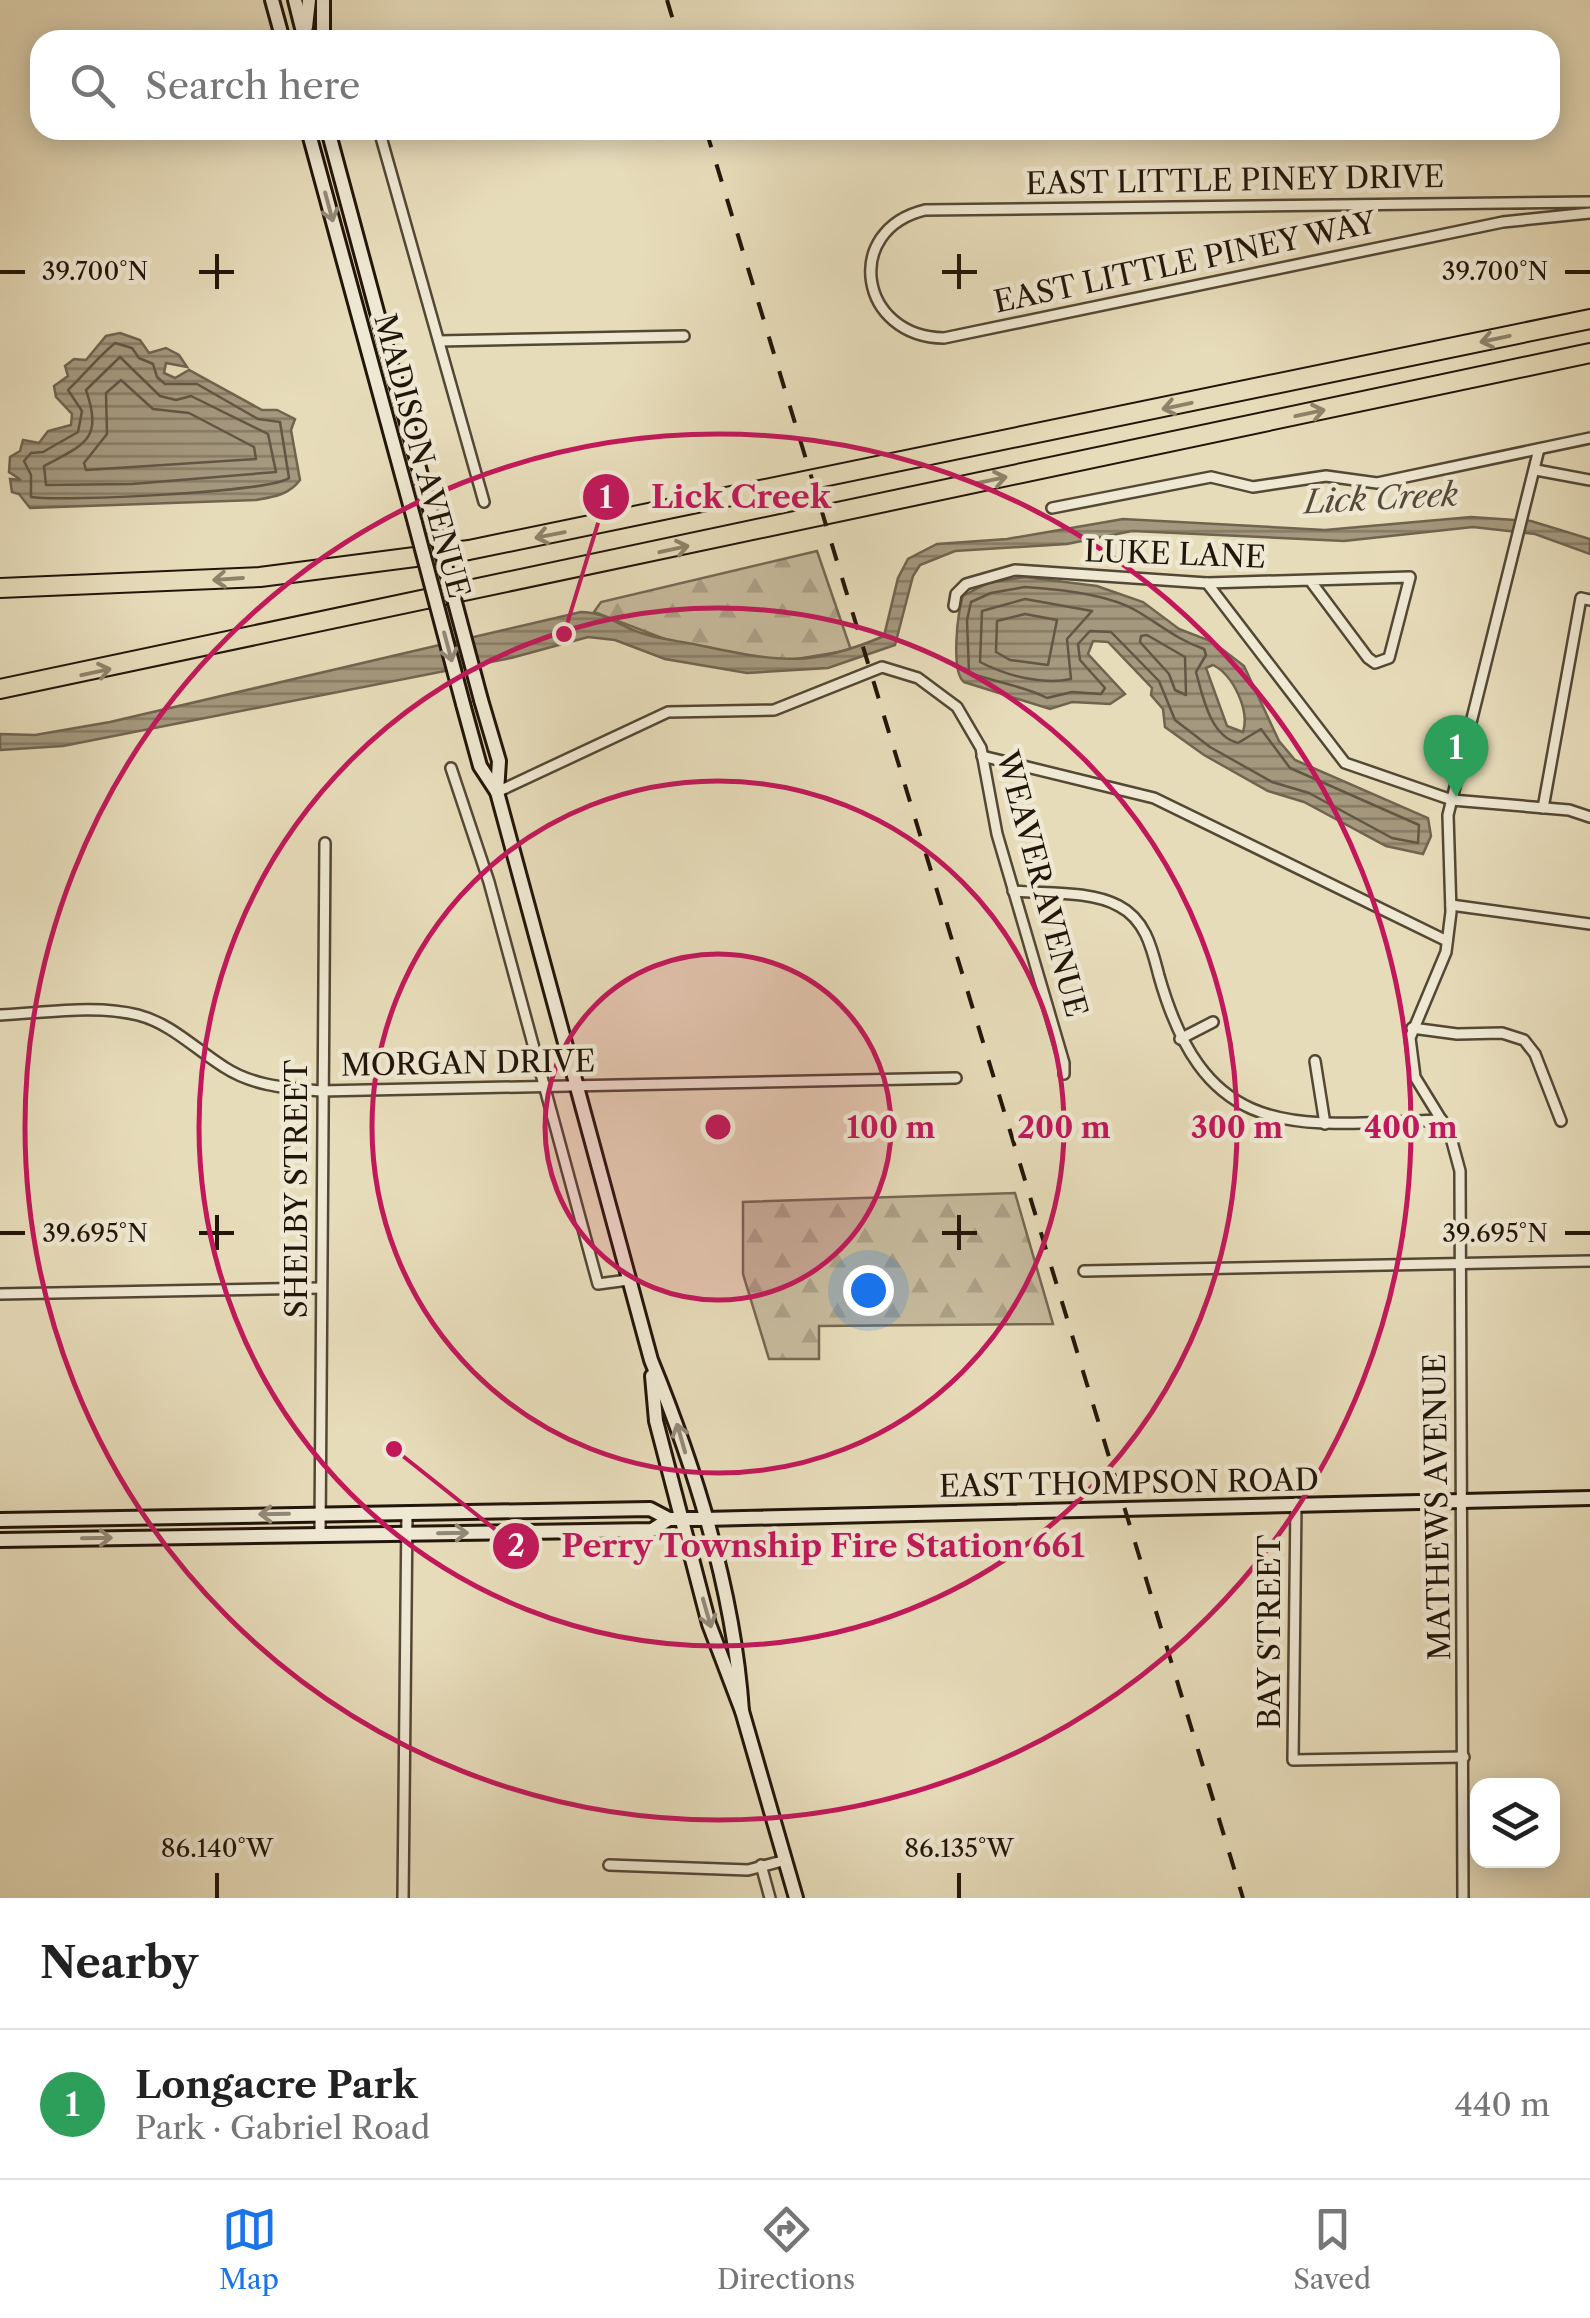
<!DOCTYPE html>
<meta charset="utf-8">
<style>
:root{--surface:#fff;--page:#f2f2f2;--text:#222;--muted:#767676;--line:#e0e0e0;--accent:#1a73e8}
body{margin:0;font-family:"Libre Caslon Text",serif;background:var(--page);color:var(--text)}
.controls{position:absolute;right:30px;bottom:30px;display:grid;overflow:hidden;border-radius:20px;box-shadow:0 5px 25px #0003}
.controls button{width:90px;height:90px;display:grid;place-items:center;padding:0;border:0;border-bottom:2px solid var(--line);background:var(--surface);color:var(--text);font:50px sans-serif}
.you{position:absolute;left:868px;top:1290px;width:35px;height:35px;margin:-25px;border:8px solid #fff;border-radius:50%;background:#1a73e8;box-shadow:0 0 0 15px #1a73e833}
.badge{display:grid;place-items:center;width:65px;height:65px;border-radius:50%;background:var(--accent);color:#fff;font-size:32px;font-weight:700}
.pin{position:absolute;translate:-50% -82px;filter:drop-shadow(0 2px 5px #0008)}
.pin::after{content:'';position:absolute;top:52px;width:35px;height:30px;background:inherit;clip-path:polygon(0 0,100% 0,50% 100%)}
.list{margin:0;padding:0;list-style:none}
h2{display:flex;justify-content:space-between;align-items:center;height:130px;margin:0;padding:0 40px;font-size:42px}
h2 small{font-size:32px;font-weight:400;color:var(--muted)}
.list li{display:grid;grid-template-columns:65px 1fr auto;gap:30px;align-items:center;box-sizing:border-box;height:150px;padding:0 40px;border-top:2px solid var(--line)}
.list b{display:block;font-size:38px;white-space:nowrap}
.list p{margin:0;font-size:32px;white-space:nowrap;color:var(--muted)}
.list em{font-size:32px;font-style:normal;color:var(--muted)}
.icon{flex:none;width:55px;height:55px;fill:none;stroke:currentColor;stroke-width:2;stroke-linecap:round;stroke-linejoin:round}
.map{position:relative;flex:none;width:1590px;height:1898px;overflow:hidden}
.search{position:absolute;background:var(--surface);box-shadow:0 5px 25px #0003;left:30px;right:30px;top:30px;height:110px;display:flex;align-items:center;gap:25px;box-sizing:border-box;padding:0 35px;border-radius:30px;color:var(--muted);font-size:38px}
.sheet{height:280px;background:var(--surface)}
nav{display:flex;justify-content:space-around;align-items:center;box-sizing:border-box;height:140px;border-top:2px solid var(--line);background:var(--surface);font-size:28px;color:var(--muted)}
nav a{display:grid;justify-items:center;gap:5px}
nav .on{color:var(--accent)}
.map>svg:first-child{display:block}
.forest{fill:url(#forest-firs);stroke:#746852;stroke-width:2.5}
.water{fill:url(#water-rules);stroke:#70644f;stroke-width:2.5;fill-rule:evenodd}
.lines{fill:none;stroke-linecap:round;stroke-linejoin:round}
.shore{stroke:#635644;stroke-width:2.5}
.street-casing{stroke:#534735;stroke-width:14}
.secondary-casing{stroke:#221509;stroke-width:18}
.highway-casing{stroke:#221509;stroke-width:22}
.street{stroke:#efe8d2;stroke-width:9}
.secondary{stroke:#efe8d2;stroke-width:12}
.highway{stroke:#e7dcba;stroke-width:18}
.rail{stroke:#221509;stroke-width:4;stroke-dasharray:18 18;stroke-linecap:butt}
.secondary-bridge-casing{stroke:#221509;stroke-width:18;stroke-linecap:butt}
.secondary-bridge{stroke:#efe8d2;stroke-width:12}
.oneway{stroke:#938978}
.oneway2{stroke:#8e826a}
.ticks{fill:none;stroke:#221509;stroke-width:4}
.ring{fill:none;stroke:#c2185b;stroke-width:5}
.labels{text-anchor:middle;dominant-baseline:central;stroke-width:9;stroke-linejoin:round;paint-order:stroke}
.street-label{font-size:30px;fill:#221509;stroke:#efe8d2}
.water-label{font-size:32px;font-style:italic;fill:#564938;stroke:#efe8d2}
.ticks-label{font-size:25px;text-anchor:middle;fill:#221509;stroke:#efe8d2;stroke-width:9;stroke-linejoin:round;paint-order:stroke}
.centre{fill:#c2185b;stroke:#efe8d2;stroke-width:5}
.ring-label{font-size:30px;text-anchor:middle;font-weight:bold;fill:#c2185b;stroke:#efe8d2;stroke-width:9;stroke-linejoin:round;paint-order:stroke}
.leader{fill:none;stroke:#c2185b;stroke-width:4}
.callout-dot{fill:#c2185b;stroke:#efe8d2;stroke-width:4}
.mark-label{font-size:30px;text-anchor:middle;font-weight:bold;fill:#fff}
.callout-label{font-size:32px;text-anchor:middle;font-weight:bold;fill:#c2185b;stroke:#efe8d2;stroke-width:9;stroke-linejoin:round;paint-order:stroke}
</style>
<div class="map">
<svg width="1590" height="1898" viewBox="0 0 1590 1898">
<defs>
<pattern id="forest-firs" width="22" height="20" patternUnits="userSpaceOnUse" patternTransform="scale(2.5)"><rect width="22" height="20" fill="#c6ba9c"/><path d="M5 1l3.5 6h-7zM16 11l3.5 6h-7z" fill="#aa9f85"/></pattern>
<pattern id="water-rules" width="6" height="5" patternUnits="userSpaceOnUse" patternTransform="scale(2.5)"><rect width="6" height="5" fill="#a4987e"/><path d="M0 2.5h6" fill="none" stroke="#857b65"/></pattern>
</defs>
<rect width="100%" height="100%" fill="#e7dcba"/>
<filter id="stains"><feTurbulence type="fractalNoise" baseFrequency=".002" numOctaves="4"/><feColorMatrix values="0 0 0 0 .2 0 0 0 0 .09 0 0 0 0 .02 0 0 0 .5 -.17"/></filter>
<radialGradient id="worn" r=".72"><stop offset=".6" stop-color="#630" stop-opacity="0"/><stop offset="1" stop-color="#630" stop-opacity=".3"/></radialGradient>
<g class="forest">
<polygon points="817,551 851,650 778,662 670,641 594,612 601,602"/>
<polygon points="1015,1193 1053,1324 819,1326 819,1359 769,1359 743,1274 743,1202"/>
</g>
<g class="water">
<path d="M120,333L140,340L149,353L166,348L179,355L187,367L166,363L164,373L175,378L189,370L262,410H277L295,419L291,430L300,480C289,495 273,497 256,500L30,508L19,494L12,492L10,479L21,480L9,472L10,457L20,451L23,440L39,443L48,431L71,425L72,414L56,397L54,386L68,376L65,366L74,359L86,360L106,336Z"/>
<path d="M1471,517L1531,521L1590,539V554L1535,534L1473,527L1344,541L1132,531L1067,544L955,551L920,565L913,576L895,645L828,668L747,673L665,659L615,640L588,637L511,658L63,746L0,750V734L35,735L110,722L581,612C606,612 622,628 645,634C663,640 680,641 698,645C777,661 807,669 884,636L898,578L908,559L937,544L1007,539L1123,519L1325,530Z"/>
<path d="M1025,577L1097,586L1143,602L1179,629L1213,642L1244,666L1279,741L1295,760L1428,818L1431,836L1423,854L1386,846L1304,802L1268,791L1204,755L1165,727L1163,709L1151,695L1152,688L1108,642L1093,641L1088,654L1125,694L1110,704L1072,702L1050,709L964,682C951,673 957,612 963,596L988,583ZM1213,665C1233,675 1250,710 1243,732L1227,726L1206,668Z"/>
</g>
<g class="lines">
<g class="shore">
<path d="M115,343L132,348L139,358L153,364L157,377L165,384H197L258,419L280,422L289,478C271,492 62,502 31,497V475L24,461L31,453L43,452L78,432L82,411L68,390C84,375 96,359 115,343Z"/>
<path d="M120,357L160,396L176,400L191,396L268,434L276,472L132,484L46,485L44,466C85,444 103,440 86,390Z"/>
<polygon points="121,380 153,409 189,413 254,447 256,459 86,470 84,463 107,434 106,393"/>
<path d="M1025,587C1057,589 1107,594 1135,610C1158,623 1177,640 1204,649L1206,655L1196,672C1203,697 1210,736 1238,743L1261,729L1290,768L1419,825L1418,843L1392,838L1309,793L1272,782L1210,747L1175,720L1159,681L1111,632L1090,631L1078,644L1080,660L1105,688L1101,694L1072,692L1047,698C1027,687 993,681 969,673L967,620L971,602L991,593Z"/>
<path d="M1025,599L1092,611L1067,639L1071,679C1042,685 1007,676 980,662L982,611Z"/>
<polygon points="1025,614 1057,620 1048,665 1010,660 996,652 997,621"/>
<polygon points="1147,635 1185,657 1186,695 1175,690 1169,674 1140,642 1141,636"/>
</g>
<defs>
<g id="street">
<polyline points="379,130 484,502"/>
<path d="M1590,202L925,210C842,230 859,337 944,338L1503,222L1590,213"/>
<polyline points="439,341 684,336"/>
<polyline points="1536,470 1590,480"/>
<polyline points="1052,508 1211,477 1253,487 1326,476 1377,483 1590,438"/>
<polyline points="1207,583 1345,763 1452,800 1569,810 1590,817"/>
<polyline points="954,606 956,594 966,584 1015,570 1207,583 1410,577 1389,658 1375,663 1368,658 1312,583"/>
<polyline points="982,756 1154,798 1447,941"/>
<polyline points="451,768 489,882 598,1284 628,1280"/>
<polyline points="497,792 668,712 774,710 882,667 918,678 957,707 981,748 997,834 1064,1063 1064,1074"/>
<polyline points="1543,808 1581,598 1590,600"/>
<path d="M1013,891C1045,894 1090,890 1119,906C1146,920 1152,949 1159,976C1207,1145 1295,1125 1442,1120"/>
<polyline points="1451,905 1590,924"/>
<path d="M0,1015C44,1013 96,1004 138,1015C172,1024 195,1049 224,1067C253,1086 286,1088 320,1091L956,1078"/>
<polyline points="1412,1028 1457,1034 1502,1033 1524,1040 1535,1054 1561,1121"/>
<polyline points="1180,1039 1213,1022"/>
<polyline points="1315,1061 1325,1124"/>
<polyline points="1084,1271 1590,1261"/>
<polyline points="0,1294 321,1288"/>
<polyline points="1296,1503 1293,1760 1464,1757"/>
<polyline points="320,1534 325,843"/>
<polyline points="609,1865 748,1870 786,1860"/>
<polyline points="761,1865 770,1898"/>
<polyline points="403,1898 407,1512"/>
<polyline points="1463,1898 1460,1171 1450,1134 1415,1077 1410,1038 1446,952 1451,912 1448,815 1539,449"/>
</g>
<g id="secondary">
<polyline points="272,0 283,40"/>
<polyline points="295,0 305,40"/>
<polyline points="323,0 323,40"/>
<polyline points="306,27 309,0"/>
<polyline points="308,130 415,523"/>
<polyline points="328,130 433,520"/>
<polyline points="481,700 499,761 497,792"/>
<path d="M463,704L480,766L497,792L651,1360C696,1470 734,1593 742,1711"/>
<polyline points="652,1376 656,1421 709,1624 742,1711 796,1898"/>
<polyline points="0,1520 650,1509 669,1519 704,1519 1590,1498"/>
<polyline points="0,1540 652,1530 669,1519"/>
</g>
<g id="highway">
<polyline points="0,588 260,577 469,550 1590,319"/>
<polyline points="0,689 1590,353"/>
</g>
</defs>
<use href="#street" class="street-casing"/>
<use href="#secondary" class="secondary-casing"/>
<use href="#highway" class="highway-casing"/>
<use href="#street" class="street"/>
<use href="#secondary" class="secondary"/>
<use href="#highway" class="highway"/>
<g class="rail">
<polyline points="667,0 679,40"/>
<polyline points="706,130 1243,1898"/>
</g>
<defs>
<g id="secondary-bridge">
<polyline points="433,520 481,700"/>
<polyline points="415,523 463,704"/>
</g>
</defs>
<use href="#secondary-bridge" class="secondary-bridge-casing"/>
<use href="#secondary-bridge" class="secondary-bridge"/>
</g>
<defs><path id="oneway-shaft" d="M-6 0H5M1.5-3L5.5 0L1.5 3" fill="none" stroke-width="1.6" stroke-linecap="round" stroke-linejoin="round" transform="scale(2.5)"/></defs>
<g class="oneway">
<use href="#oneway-shaft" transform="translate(329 207) rotate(75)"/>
<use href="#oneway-shaft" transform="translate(448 647) rotate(75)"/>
<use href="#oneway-shaft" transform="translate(681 1438) rotate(-106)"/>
<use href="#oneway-shaft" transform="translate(274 1514) rotate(179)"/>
<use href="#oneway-shaft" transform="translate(453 1533) rotate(-1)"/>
<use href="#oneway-shaft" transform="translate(97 1538) rotate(-1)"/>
<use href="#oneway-shaft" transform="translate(707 1613) rotate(74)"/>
</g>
<g class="oneway2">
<use href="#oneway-shaft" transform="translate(1495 339) rotate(168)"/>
<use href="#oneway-shaft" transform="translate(1177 406) rotate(168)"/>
<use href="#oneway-shaft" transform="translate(1310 413) rotate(-12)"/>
<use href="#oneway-shaft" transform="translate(992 480) rotate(-12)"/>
<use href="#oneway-shaft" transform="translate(550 535) rotate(169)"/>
<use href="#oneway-shaft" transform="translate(674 549) rotate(-12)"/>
<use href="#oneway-shaft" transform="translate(228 579) rotate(176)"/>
<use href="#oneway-shaft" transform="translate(96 672) rotate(-12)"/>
</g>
<path class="ticks" d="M217,254V289M959,254V289M0,272H25M199,272H234M942,272H977M1565,272H1590M217,1215V1250M959,1215V1250M0,1233H25M199,1233H234M942,1233H977M1565,1233H1590M217,1873V1898M959,1873V1898"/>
<circle cx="718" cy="1127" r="173" fill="#c2185b" fill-opacity=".12"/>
<g class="ring">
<circle cx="718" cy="1127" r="173"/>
<circle cx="718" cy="1127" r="346"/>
<circle cx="718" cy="1127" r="519"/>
<circle cx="718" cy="1127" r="693"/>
</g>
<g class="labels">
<g class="street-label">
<text transform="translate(1235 180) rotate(-1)">EAST LITTLE PINEY DRIVE</text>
<text transform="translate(1185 262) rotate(-12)">EAST LITTLE PINEY WAY</text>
<text transform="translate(422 456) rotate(75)">MADISON AVENUE</text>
<text transform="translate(1175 554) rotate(2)">LUKE LANE</text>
<text transform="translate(1042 884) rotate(75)">WEAVER AVENUE</text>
<text transform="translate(468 1063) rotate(-1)">MORGAN DRIVE</text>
<text transform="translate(296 1189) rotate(-90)">SHELBY STREET</text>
<text transform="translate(1129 1483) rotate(-1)">EAST THOMPSON ROAD</text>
<text transform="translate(1437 1507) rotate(-91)">MATHEWS AVENUE</text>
<text transform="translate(1269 1632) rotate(-90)">BAY STREET</text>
</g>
<g class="water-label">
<text transform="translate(1381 498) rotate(-3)">Lick Creek</text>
</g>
</g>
<g class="ticks-label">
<text x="95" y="280">39.700°N</text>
<text x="1495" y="280">39.700°N</text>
<text x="95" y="1242">39.695°N</text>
<text x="1495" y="1242">39.695°N</text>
<text x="217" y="1857">86.140°W</text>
<text x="959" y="1857">86.135°W</text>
</g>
<circle cx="718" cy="1127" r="15" class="centre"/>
<g class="ring-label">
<text x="891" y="1138">100 m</text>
<text x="1064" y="1138">200 m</text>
<text x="1237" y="1138">300 m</text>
<text x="1411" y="1138">400 m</text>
</g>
<path class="leader" d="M564 634L606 497M394 1449L516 1546"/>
<g class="callout-dot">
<circle cx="564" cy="634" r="10"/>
<circle cx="394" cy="1449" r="10"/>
<circle cx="606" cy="497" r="25"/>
<circle cx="516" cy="1546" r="25"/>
</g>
<g class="mark-label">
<text x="606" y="508">1</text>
<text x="516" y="1556">2</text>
</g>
<g class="callout-label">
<text x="741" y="508">Lick Creek</text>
<text x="823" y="1557">Perry Township Fire Station 661</text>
</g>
<rect width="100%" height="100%" filter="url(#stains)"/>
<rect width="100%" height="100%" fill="url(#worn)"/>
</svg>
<div class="controls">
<button><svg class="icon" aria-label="layers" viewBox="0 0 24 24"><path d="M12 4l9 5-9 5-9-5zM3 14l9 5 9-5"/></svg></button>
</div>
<div class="you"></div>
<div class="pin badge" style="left:1456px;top:797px;background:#2e9e5b">1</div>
<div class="search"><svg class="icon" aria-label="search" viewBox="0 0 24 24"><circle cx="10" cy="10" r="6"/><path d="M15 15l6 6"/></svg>Search here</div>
</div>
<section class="sheet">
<h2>Nearby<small></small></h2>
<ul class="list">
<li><span class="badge" style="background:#2e9e5b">1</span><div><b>Longacre Park</b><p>Park · Gabriel Road</p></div><em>440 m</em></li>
</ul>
</section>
<nav>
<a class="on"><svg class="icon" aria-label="map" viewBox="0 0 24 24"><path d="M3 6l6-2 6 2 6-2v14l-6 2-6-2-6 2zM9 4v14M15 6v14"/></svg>Map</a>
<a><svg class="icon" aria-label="directions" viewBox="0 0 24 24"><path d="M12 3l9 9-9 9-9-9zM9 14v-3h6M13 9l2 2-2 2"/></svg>Directions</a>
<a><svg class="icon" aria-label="saved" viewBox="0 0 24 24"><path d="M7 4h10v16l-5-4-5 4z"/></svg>Saved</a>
</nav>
